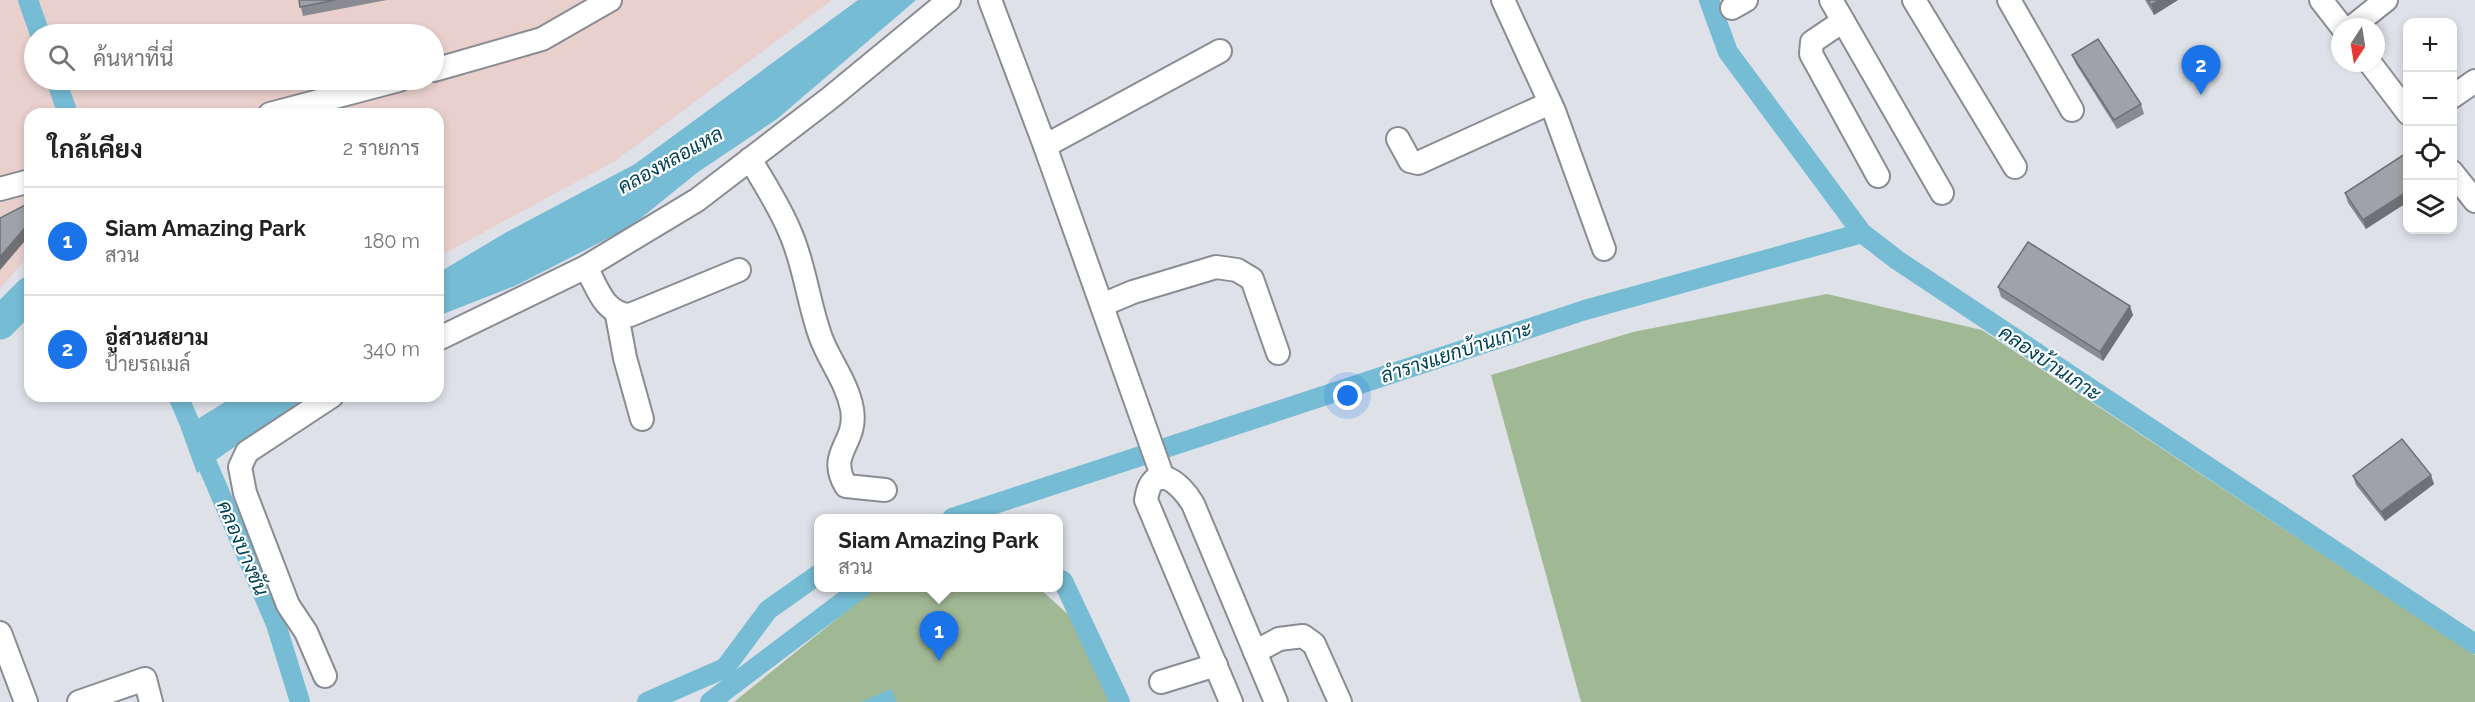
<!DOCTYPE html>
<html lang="th">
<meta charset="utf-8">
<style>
:root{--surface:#fff;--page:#f2f2f2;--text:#222;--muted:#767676;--line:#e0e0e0;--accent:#1a73e8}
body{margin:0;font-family:Raleway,Sarabun,sans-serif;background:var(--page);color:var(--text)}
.controls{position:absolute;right:18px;top:18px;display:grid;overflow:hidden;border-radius:12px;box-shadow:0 3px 9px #0003}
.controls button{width:54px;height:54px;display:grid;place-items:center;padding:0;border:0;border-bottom:2px solid var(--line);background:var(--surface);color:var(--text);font:30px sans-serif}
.compass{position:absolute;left:2331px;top:18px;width:54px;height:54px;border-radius:50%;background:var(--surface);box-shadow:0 3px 9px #0003;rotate:192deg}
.you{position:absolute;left:1348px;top:396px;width:21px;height:21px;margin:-15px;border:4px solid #fff;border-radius:50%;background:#1a73e8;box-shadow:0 0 0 9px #1a73e833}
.badge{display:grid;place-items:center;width:39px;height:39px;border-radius:50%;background:var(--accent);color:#fff;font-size:20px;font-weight:700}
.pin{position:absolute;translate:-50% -50px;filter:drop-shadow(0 2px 3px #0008)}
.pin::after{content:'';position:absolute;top:32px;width:21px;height:18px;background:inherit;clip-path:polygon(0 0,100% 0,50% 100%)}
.popup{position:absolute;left:814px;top:514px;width:249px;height:78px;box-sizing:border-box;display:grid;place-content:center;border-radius:12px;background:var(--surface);filter:drop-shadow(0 2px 4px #0005);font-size:20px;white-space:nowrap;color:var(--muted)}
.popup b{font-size:22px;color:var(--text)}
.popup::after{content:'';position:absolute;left:50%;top:100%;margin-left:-12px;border:12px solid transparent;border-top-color:var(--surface)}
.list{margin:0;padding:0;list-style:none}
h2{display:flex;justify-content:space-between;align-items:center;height:78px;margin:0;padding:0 24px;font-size:26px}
h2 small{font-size:20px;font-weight:400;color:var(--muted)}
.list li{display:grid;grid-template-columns:39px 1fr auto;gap:18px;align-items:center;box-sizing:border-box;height:108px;padding:0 24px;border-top:2px solid var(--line)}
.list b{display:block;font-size:22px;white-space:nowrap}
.list p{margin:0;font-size:20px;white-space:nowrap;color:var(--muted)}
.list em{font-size:20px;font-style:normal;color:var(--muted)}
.icon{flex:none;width:33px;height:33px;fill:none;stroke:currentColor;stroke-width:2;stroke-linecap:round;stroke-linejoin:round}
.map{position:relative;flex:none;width:2475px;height:702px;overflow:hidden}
.search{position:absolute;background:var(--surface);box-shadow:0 3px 9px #0003;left:24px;top:24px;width:420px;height:66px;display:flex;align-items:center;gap:15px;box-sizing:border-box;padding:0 21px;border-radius:33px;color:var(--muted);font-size:22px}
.panel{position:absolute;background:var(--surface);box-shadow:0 3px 9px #0003;left:24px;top:108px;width:420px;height:294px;border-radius:18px}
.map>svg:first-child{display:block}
.industrial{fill:#ead0cd;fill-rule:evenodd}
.green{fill:#a1b895}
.water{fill:#76bcd5}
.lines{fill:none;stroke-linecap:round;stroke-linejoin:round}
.canal{stroke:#76bcd5;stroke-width:20}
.river{stroke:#76bcd5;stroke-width:33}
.minor-casing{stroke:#898c92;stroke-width:26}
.minor{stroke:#fff;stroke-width:22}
.wall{fill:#898b90}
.shaded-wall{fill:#6f7176}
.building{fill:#9fa2a8;stroke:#6f7176;stroke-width:1.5}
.labels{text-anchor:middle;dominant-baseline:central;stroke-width:4.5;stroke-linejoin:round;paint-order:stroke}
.water-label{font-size:20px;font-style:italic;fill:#004254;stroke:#fff}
</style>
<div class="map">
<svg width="2475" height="702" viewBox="0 0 2475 702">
<rect width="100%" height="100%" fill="#dee1e8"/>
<path class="industrial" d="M0,0H832L615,161L438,257V114H30V254L0,289ZM34,34H434V80H34Z"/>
<g class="green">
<polygon points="1827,294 1982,330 2475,655 2475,702 1581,702 1491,375 1633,332"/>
<polygon points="875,588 1039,588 1074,620 1112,702 734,702"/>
</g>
<g class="water">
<polygon points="858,0 916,0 777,119 698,172 630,227 517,285 438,316 438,273 505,233 635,164"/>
<polygon points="235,396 308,396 197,473 181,429"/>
<polygon points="891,689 897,702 861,702"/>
</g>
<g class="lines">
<g class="canal">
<polyline points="28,0 40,34"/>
<polyline points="1709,0 1728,52 1862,233 1897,260 2475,644"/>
<polyline points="56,80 68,114"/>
<polyline points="178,396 276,624 300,702"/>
<polyline points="952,518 1585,310 1862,233"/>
<polyline points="1059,579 1063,581 1120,702"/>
<polyline points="647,702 725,668 768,610 819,574"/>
<polyline points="710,702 861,588"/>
</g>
<polyline class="river" points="0,323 30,293"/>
<defs>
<g id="minor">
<polyline points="990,0 1045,146 1163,478"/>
<polyline points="1503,0 1554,111 1604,249"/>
<polyline points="1831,0 1942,193"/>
<polyline points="1914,0 2015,167"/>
<polyline points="2009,0 2072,110"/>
<polyline points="2321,0 2342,27"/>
<polyline points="1732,8 1746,0"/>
<polyline points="1843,21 1812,42 1811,54 1878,176"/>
<polyline points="2352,27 2386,0"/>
<polyline points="2370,63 2408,113"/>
<polyline points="434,70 542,39 610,0"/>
<polyline points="2452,97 2475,81"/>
<polyline points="270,114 399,80"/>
<polyline points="1398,139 1410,161 1418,163 1550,103"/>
<polyline points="1045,146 1220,51"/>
<path d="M750,159C764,183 780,207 790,232C805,265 808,303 821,338C830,362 847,382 852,409C858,444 826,452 846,486L885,490"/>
<polyline points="2452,172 2475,201"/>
<polyline points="0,189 30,181"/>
<path d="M586,267C597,287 604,314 630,315L739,270"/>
<polyline points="1102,305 1133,292 1216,267 1237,270 1252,279 1278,353"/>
<polyline points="617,315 625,358 642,419"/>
<polyline points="438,339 586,267 697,200 830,98 949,0"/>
<polyline points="0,633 26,702"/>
<polyline points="1255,652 1279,639 1303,636 1314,644 1340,702"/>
<polyline points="325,676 306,632 288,605 245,493 240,467 247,452 332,396"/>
<polyline points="1161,682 1216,665"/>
<polyline points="79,702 145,679 151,702"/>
<path d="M1231,702L1146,500C1152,459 1180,482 1193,504L1276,702"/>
</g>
</defs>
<use href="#minor" class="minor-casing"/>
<use href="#minor" class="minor"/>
</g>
<g class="wall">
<polygon points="299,0 387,0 303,16"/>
<polygon points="2145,0 2178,0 2154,15"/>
<polygon points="2072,55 2141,104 2144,114 2117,129 2076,64"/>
<polygon points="2408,152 2366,229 2348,203 2345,193"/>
<polygon points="1998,287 2133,315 2103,361 2001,297"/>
<polygon points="2353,476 2434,484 2385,521 2356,485"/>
</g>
<g class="shaded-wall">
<polygon points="2159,0 2178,0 2154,15 2151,5"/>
<polygon points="2408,191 2408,202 2366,229 2363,220"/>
<polygon points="25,205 30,219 30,235 0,270 0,257"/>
<polygon points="2130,306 2133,315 2103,361 2100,352"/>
<polygon points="2431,475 2434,484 2385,521 2381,512"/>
</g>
<g class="building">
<polygon points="299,0 335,0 300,7"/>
<polygon points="2148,0 2159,0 2151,5"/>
<polygon points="2098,39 2141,104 2114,120 2072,55"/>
<polygon points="2408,152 2408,191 2363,220 2345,193"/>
<polygon points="25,205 30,222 0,257 0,218"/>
<polygon points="2028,242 2130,306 2100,352 1998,287"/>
<polygon points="2402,439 2431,475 2381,512 2353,476"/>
</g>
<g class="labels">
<g class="water-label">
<text transform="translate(670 160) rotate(-29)">คลองหลอแหล</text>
<text transform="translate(1456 352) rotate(-18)">ลำรางแยกบ้านเกาะ</text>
<text transform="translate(2050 363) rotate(34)">คลองบ้านเกาะ</text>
<text transform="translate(243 548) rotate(67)">คลองบางชัน</text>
</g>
</g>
</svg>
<div class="controls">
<button>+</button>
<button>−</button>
<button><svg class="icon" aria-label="locate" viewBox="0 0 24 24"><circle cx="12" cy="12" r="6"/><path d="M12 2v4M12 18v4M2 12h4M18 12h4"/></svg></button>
<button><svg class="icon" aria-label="layers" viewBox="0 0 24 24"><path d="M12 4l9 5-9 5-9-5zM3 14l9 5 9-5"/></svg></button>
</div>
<svg class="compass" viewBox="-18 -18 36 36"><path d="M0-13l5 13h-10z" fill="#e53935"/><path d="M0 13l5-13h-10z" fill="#767676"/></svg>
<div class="you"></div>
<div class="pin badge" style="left:939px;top:661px">1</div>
<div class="popup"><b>Siam Amazing Park</b>สวน</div>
<div class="pin badge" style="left:2201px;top:95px">2</div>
<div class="search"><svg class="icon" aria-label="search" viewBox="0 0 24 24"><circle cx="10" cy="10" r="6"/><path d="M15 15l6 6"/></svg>ค้นหาที่นี่</div>
<section class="panel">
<h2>ใกล้เคียง<small>2 รายการ</small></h2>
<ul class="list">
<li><span class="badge">1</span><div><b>Siam Amazing Park</b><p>สวน</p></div><em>180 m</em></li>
<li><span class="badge">2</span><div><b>อู่สวนสยาม</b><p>ป้ายรถเมล์</p></div><em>340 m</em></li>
</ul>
</section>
</div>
